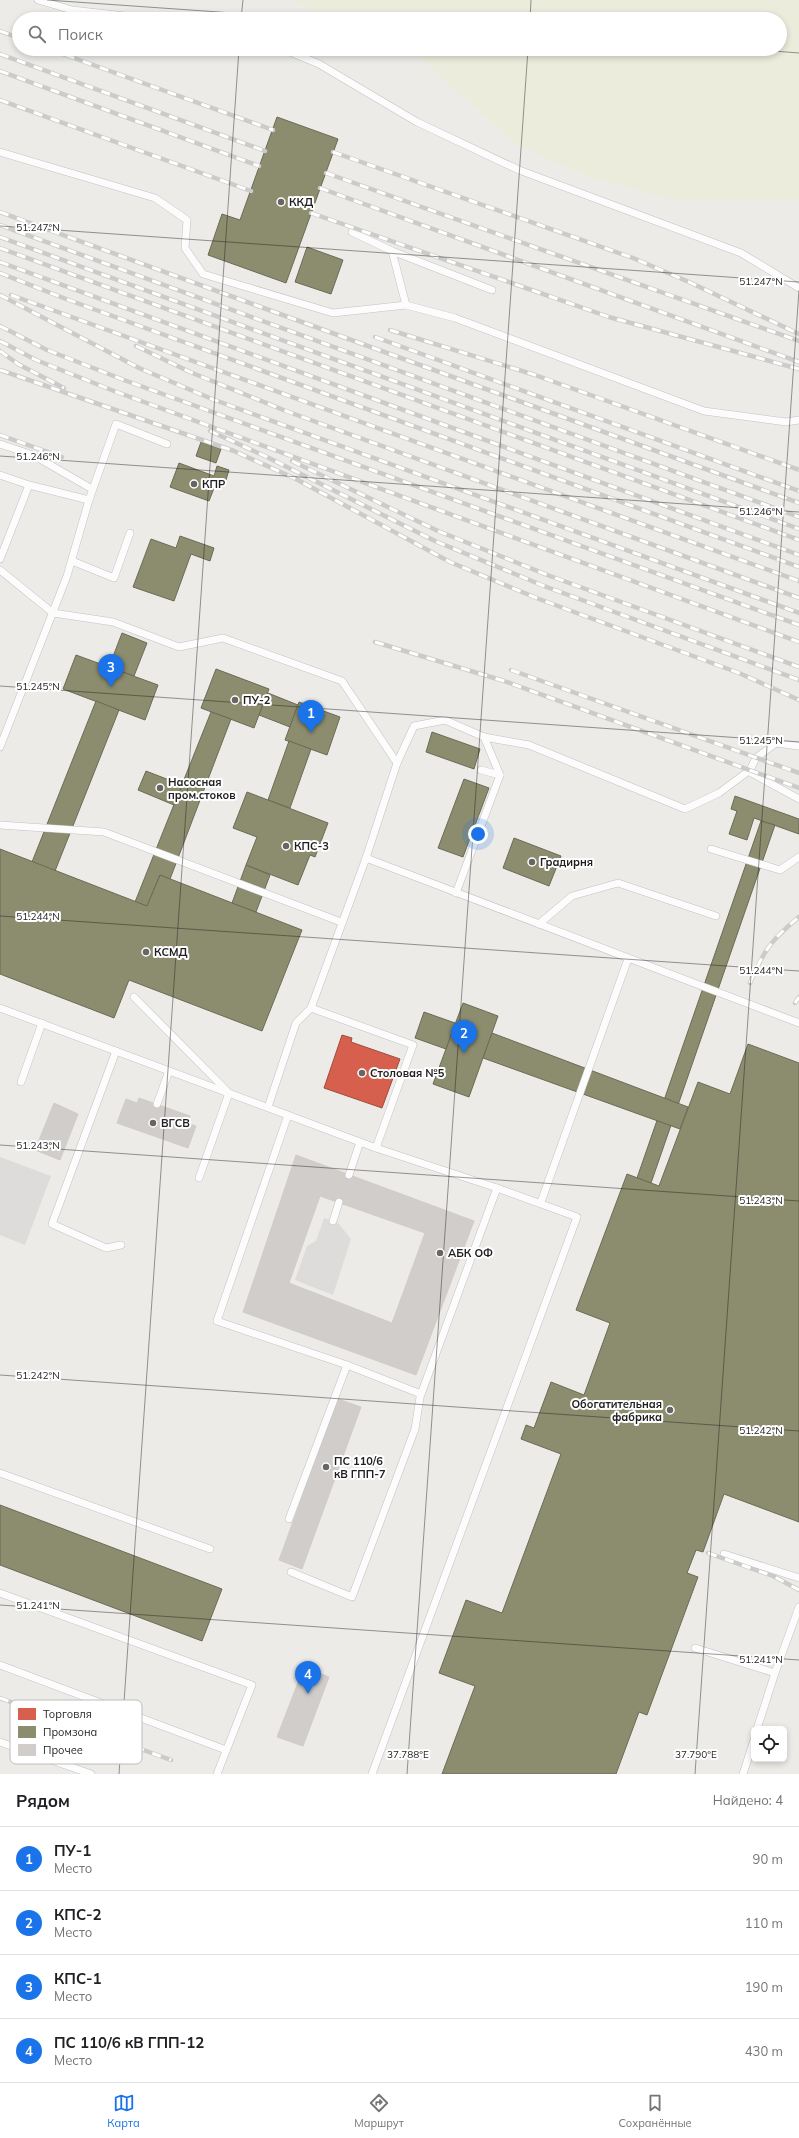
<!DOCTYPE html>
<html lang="ru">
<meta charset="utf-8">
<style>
:root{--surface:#fff;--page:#f6f6f6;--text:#202124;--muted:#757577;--line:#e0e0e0;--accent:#1a73e8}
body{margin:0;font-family:Mulish,sans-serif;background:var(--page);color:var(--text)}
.controls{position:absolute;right:12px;bottom:12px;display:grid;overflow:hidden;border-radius:6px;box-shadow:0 2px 6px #0003}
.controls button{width:36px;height:36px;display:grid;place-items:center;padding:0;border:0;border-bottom:1px solid var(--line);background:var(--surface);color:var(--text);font:20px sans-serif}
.you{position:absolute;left:478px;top:834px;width:14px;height:14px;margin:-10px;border:3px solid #fff;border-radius:50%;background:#1a73e8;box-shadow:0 0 0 6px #1a73e833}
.badge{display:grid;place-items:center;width:26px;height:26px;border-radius:50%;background:var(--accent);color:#fff;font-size:13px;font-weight:700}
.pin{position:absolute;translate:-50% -33px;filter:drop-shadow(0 1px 2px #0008)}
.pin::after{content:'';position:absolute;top:21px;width:14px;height:12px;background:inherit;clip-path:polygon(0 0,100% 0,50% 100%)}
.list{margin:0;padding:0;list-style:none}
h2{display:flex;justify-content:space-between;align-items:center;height:52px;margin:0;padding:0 16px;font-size:17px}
h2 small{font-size:13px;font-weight:400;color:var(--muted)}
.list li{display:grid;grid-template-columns:26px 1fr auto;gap:12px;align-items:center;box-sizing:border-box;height:64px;padding:0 16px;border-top:1px solid var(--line)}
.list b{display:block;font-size:15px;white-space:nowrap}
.list p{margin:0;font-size:13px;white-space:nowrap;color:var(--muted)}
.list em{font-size:13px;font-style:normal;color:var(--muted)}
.icon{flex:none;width:22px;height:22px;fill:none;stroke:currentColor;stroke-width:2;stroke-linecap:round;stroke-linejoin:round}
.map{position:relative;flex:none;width:799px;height:1774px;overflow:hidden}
.search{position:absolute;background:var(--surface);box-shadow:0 2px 6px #0003;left:12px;right:12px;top:12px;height:44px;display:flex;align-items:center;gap:10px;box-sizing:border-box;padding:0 14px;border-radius:22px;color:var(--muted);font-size:15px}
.sheet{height:308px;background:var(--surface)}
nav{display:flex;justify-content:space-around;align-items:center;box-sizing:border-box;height:56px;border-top:1px solid var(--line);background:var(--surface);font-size:11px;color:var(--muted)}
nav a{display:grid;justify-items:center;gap:2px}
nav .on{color:var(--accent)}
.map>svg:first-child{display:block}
.farmland{fill:#ececdc}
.parking{fill:#dddcdb}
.shops{fill:#d6604d;stroke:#9f4c3f}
.industry{fill:#8c8c6e;stroke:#6b6b56}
.building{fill:#d0cdcb;stroke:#d0ccc9;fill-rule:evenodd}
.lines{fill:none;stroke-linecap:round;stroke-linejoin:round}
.lane-casing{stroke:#c3c2c0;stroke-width:8}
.lane{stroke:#fcfcfc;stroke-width:7}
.rail-casing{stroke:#cbcbca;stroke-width:4.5}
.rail{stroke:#fff;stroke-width:3;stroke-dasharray:9;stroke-linecap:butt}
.ticks{fill:none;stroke:#1f1f1f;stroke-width:1;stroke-opacity:0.45}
.poi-dot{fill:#676665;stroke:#fff;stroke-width:1.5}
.labels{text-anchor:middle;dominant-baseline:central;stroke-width:4;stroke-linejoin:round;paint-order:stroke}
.poi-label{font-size:11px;font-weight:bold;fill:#1f1f1f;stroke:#fff;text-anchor:start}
.key{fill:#fff;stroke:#bcbcbc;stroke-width:1}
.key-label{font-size:11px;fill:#1f1f1f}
.ticks-label{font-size:10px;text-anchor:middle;fill:#1f1f1f;stroke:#fff;stroke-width:4;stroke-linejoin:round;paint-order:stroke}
</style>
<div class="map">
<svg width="799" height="1774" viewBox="0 0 799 1774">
<rect width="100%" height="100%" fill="#edebe8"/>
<polygon class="farmland" points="287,0 799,0 799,201 678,201 588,177 514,143 422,60 399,49 780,49 780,19 333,19"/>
<g class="parking">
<polygon points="0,1157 51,1176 25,1245 0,1235"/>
<polygon points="324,1218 338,1223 351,1239 333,1295 295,1280 307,1246 316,1241"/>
</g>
<polygon class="shops" points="342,1035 352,1038 351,1042 400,1059 382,1108 324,1088"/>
<g class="industry">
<polygon points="277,117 338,139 286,283 208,255 222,214 240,220"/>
<polygon points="307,247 343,260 331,294 295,282"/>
<polygon points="201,442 221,449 216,463 196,456"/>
<polygon points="179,463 214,476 217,466 229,470 226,480 218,478 209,501 170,487"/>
<polygon points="180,536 214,548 210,561 191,554 174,601 133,587 151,539 176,548"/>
<polygon points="122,633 147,643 134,676 109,667"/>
<polygon points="76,655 158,685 145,720 63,689"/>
<polygon points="216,669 269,689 254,728 201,708"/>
<polygon points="268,693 298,705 290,727 259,715"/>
<polygon points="96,701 119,710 55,871 32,862"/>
<polygon points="299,702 340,717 327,755 285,740"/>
<polygon points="211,712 231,719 170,879 160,875 147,906 135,902"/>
<polygon points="432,732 480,749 474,769 426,752"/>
<polygon points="289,741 311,749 290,808 268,800"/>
<polygon points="146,771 182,785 174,805 138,790"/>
<polygon points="464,779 489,788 463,857 438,848"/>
<polygon points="247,792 328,823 315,857 310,855 298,885 246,865 257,837 233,828"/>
<polygon points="735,796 799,819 799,834 754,818 747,840 729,834 737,811 731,809"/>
<polygon points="761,821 775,825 651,1183 637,1178"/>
<polygon points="514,838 561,856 549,886 503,868"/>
<polygon points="0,849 147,906 160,875 302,930 262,1031 129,980 114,1018 0,974"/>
<polygon points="246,865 270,875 256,912 232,903"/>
<polygon points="463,1003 498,1016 469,1097 433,1084"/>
<polygon points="424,1012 455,1023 446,1049 415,1038"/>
<polygon points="492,1033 688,1107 680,1129 483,1058"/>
<polygon points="748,1044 799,1063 799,1522 724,1494 703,1552 696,1550 687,1573 698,1577 647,1715 639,1712 616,1774 442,1774 475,1686 439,1673 466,1600 502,1613 561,1454 521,1439 526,1425 534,1428 551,1382 584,1395 610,1323 576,1310 627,1174 659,1186 698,1082 730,1094"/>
<polygon points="0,1505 222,1589 202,1641 0,1565"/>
</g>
<g class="building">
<polygon points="139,1098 190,1116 187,1123 196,1126 188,1148 117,1123 126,1099 137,1103"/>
<polygon points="54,1103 78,1114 60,1160 35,1150"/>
<path d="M296,1155L474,1221L416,1375L243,1312ZM320,1196L425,1233L392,1323L289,1283Z"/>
<polygon points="338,1399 361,1407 302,1569 279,1560"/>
<polygon points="304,1667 329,1677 303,1746 277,1737"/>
</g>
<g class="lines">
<defs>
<g id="lane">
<polyline points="38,0 72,10 151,19"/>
<polyline points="283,49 319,64 417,122 519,170 741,253 799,288"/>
<polyline points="0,152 155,198 187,220 185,248 203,274 333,313 406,305"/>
<polyline points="352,232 392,251 406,305 455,318 704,411 786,422 799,420"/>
<polyline points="392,251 492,290"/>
<polyline points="0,444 33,455 92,489"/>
<polyline points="0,475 29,485 89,500"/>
<polyline points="0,559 29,485"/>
<polyline points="72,561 114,578 130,533"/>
<polyline points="0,570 53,613 113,622 179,647 223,638 342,681 397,763"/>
<polyline points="484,737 529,745 685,809 719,793 750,770 756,758 776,743 799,746"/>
<polyline points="0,747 67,576 89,500 116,424 167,444"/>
<polyline points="748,771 799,799"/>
<polyline points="0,825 104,832 341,922"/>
<polyline points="711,849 780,870 799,857"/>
<polyline points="366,858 799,1023"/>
<polyline points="456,893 500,775 481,770"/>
<polyline points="539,924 572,896 618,883 716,916"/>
<polyline points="134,997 229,1093 199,1178"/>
<polyline points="0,1008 376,1148 497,1188 420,1397 415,1429 352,1597 291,1572"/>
<polyline points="311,1008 413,1045 376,1148"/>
<polyline points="116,1051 52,1224 106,1248 121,1245"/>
<polyline points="21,1082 42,1023"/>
<polyline points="157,1104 169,1071"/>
<polyline points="268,1107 296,1023 311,1008 366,858 397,763 414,726 445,720 484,737 500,775"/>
<polyline points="288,1115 217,1321 347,1365 421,1394"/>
<polyline points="349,1175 360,1142"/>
<polyline points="541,1202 628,959"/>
<polyline points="333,1221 339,1202"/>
<polyline points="0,1473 210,1549"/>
<polyline points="289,1519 347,1365"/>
<polyline points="724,1554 799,1578"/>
<polyline points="0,1593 252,1685 217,1774"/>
<polyline points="695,1648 775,1673"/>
<polyline points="0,1665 226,1750"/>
<polyline points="757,1729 775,1673 799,1607"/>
<polyline points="0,1742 91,1774"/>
<polyline points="372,1774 577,1217 497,1188"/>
<polyline points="743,1774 754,1740"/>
</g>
</defs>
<use href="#lane" class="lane-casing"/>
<use href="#lane" class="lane"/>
<defs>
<g id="rail">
<polyline points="0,31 19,38"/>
<polyline points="49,49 273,130"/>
<polyline points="0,54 265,151"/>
<polyline points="0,71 259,166"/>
<polyline points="0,100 251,191"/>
<polyline points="333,152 633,258 689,282 799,334"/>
<polyline points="326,173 799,341"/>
<polyline points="320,188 799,362"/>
<polyline points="0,212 799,503"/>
<polyline points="311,213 609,317 799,369"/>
<polyline points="0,225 799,517"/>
<polyline points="0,237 799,529"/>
<polyline points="0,248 799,540"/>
<polyline points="0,262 799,555"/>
<polyline points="0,273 66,299 799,567"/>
<polyline points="0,295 139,368 212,399 799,613"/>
<polyline points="11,295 799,581"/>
<polyline points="0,326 47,350 124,380 799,625"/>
<polyline points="390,330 535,375 799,470"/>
<polyline points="375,337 799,491"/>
<polyline points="0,341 36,360 114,391 799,642"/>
<polyline points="136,346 190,372 286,411 799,598"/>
<polyline points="0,351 18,364 64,388"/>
<polyline points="0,370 234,451 296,479 450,562 539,599 739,673 799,700"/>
<polyline points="210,431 269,458 435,541 544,586 799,680"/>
<polyline points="0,435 62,457"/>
<polyline points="292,461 438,531 550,576 799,667"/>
<polyline points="375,642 504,681 799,788"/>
<polyline points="511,670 799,773"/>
<path d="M750,983C764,950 771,940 799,917"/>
<polyline points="795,1003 799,997"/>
<polyline points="708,1553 773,1576 799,1590"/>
<polyline points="0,1698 171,1760"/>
</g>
</defs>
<use href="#rail" class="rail-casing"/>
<use href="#rail" class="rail"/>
</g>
<path class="ticks" d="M47,0L319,19M241,19L243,0M530,19L531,0M748,49L799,53M0,226L799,282M0,456L799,512M0,686L799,742M0,916L799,971M0,1145L799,1201M0,1375L799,1431M0,1605L799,1660M119,1774L239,49M407,1774L528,49M695,1774L799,290"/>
<g class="poi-dot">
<circle cx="281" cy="202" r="4"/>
<circle cx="194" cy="484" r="4"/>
<circle cx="235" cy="700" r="4"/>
<circle cx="160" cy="788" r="4"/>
<circle cx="286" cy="846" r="4"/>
<circle cx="532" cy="862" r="4"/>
<circle cx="146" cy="952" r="4"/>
<circle cx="362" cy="1073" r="4"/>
<circle cx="153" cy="1123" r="4"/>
<circle cx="440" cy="1253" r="4"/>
<circle cx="670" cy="1410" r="4"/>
<circle cx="326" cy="1467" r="4"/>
</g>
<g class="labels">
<g class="poi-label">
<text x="289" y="202">ККД</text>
<text x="202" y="484">КПР</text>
<text x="243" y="700">ПУ-2</text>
<text x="168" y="782">Насосная<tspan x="168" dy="13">пром.стоков</tspan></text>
<text x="294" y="846">КПС-3</text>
<text x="540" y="862">Градирня</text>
<text x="154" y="952">КСМД</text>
<text x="370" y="1073">Столовая №5</text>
<text x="161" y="1123">ВГСВ</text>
<text x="448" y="1253">АБК ОФ</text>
<text x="662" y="1404" text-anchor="end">Обогатительная<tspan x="662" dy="13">фабрика</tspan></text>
<text x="334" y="1461">ПС 110/6<tspan x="334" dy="13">кВ ГПП-7</tspan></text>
</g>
</g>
<rect x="10" y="1700" width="132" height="64" rx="6" class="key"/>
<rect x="18" y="1708" width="18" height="12" fill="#d6604d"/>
<rect x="18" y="1726" width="18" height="12" fill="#8c8c6e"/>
<rect x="18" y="1744" width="18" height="12" fill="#d0cdcb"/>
<g class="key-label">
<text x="43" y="1718">Торговля</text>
<text x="43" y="1736">Промзона</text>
<text x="43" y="1754">Прочее</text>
</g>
<g class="ticks-label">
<text x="38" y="231">51.247°N</text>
<text x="761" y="285">51.247°N</text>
<text x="38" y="460">51.246°N</text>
<text x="761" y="515">51.246°N</text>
<text x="38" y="690">51.245°N</text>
<text x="761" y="744">51.245°N</text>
<text x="38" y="920">51.244°N</text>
<text x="761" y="974">51.244°N</text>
<text x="38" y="1149">51.243°N</text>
<text x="761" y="1204">51.243°N</text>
<text x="38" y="1379">51.242°N</text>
<text x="761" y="1434">51.242°N</text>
<text x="38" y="1609">51.241°N</text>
<text x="761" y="1663">51.241°N</text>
<text x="408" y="1758">37.788°E</text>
<text x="696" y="1758">37.790°E</text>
</g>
</svg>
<div class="controls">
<button><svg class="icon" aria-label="locate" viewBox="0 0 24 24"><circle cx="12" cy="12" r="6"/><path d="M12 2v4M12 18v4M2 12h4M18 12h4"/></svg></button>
</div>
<div class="you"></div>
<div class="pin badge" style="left:311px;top:733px">1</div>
<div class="pin badge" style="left:464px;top:1053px">2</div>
<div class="pin badge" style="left:111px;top:687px">3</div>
<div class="pin badge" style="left:308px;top:1694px">4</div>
<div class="search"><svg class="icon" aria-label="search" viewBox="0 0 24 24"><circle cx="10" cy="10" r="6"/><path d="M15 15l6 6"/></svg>Поиск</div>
</div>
<section class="sheet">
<h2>Рядом<small>Найдено: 4</small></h2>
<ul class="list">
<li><span class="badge">1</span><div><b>ПУ-1</b><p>Место</p></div><em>90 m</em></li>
<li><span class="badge">2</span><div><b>КПС-2</b><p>Место</p></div><em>110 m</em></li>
<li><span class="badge">3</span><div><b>КПС-1</b><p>Место</p></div><em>190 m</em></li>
<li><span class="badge">4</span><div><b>ПС 110/6 кВ ГПП-12</b><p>Место</p></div><em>430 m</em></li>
</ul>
</section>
<nav>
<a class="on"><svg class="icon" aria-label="map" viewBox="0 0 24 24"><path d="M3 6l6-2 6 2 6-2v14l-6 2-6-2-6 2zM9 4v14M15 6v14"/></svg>Карта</a>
<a><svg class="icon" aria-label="directions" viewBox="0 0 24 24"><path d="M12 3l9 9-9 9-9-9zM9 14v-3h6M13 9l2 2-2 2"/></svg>Маршрут</a>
<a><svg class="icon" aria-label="saved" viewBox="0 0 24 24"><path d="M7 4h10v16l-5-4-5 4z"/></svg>Сохранённые</a>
</nav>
